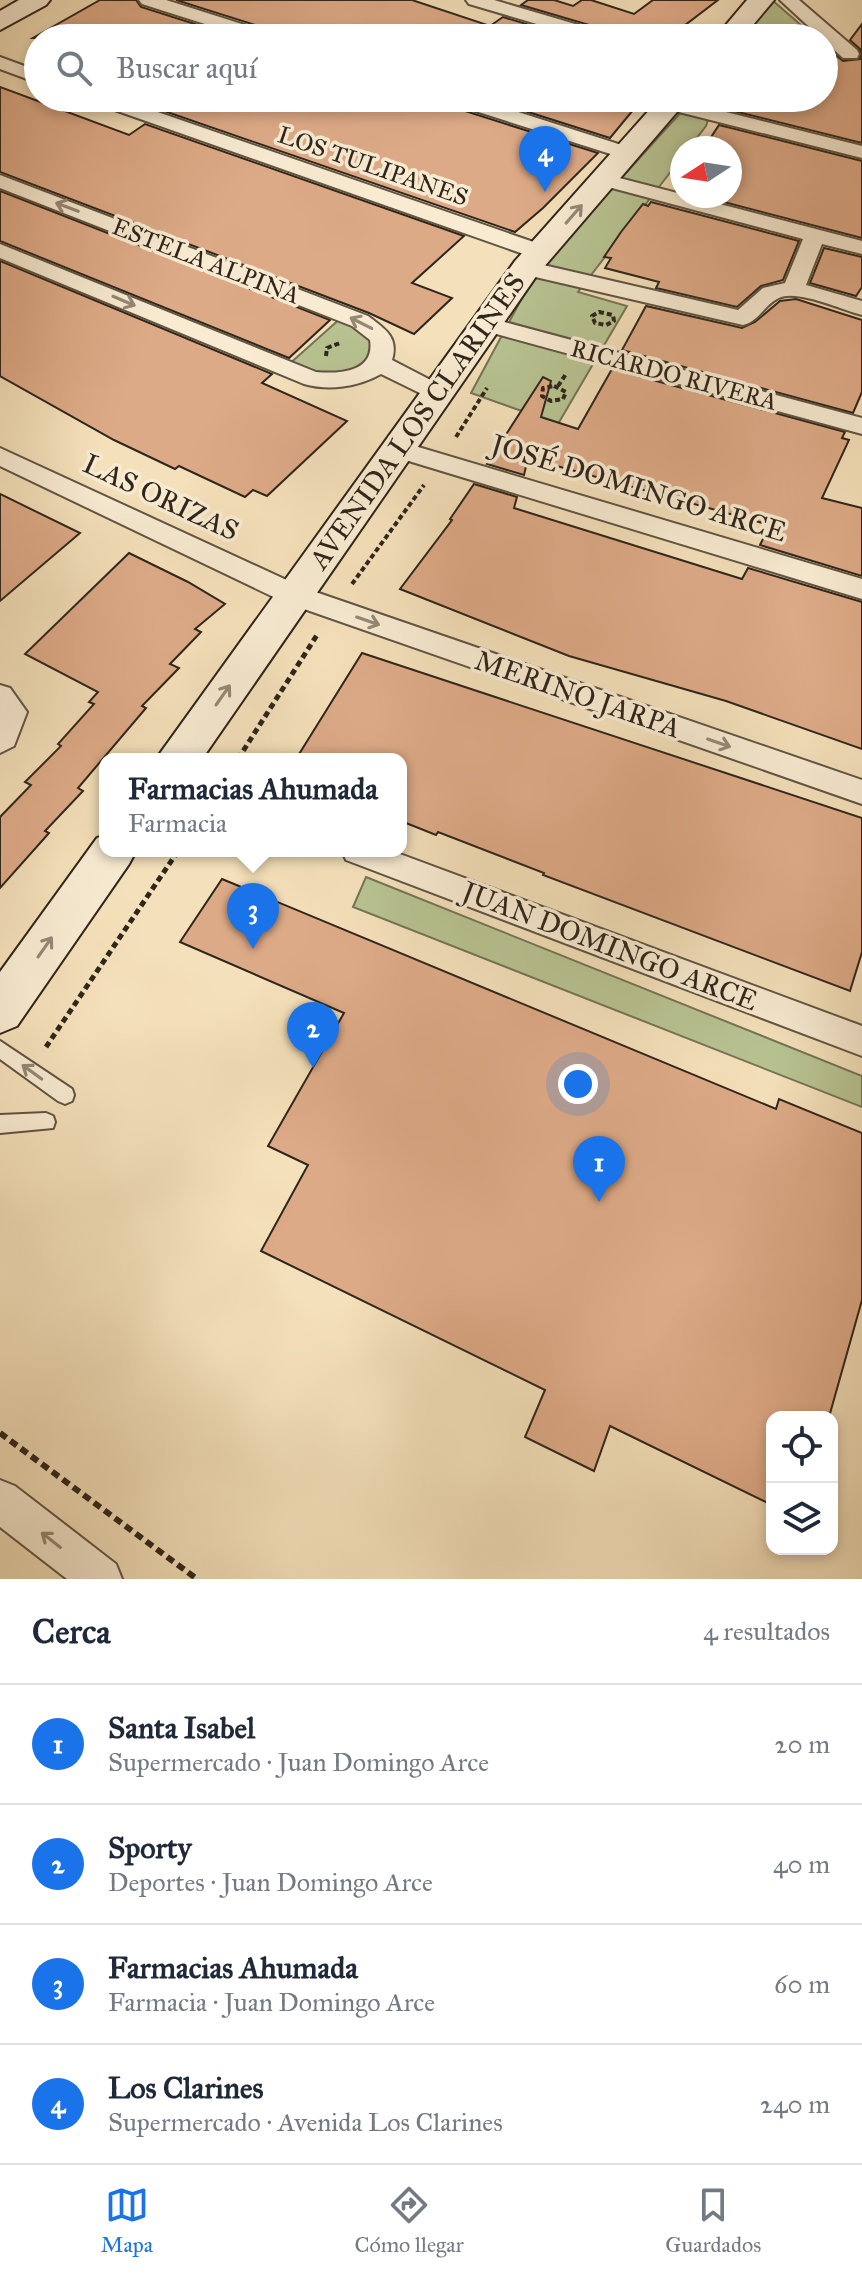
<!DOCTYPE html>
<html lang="es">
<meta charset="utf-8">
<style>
:root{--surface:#fff;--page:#f2f2f3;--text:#1f2937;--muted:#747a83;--line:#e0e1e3;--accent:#1a73e8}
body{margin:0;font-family:"IM FELL Great Primer",serif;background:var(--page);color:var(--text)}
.controls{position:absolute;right:24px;bottom:24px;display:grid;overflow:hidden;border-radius:16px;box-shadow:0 4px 12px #0003}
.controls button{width:72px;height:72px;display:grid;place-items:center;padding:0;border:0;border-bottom:2px solid var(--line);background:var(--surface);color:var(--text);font:40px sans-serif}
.compass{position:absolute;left:670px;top:136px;width:72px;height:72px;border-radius:50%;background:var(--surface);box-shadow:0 4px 12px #0003;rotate:258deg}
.you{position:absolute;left:578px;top:1084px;width:28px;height:28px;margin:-20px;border:6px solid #fff;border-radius:50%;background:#1a73e8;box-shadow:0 0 0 12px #1a73e833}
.badge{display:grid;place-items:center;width:52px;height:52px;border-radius:50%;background:var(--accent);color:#fff;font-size:26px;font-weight:700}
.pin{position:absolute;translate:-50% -66px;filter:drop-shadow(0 2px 4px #0008)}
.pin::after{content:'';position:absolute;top:42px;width:28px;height:24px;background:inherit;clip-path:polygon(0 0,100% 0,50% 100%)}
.popup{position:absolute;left:99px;top:753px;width:308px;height:104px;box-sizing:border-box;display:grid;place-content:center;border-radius:16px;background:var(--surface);filter:drop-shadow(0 2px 6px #0005);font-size:26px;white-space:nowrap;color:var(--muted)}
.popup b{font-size:30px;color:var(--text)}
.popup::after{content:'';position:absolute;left:50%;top:100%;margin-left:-16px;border:16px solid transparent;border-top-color:var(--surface)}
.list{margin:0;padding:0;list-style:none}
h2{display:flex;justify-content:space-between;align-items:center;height:104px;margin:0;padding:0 32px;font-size:34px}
h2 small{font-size:26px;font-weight:400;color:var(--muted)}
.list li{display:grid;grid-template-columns:52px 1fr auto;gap:24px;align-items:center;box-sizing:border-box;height:120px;padding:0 32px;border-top:2px solid var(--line)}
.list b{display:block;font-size:30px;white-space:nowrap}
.list p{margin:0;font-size:26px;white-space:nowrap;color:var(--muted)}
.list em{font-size:26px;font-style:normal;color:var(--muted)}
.icon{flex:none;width:44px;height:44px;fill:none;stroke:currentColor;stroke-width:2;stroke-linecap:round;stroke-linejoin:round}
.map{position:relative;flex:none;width:862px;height:1579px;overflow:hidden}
.search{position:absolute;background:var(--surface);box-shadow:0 4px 12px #0003;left:24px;right:24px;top:24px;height:88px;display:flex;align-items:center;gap:20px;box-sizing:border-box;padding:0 28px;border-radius:44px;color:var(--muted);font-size:30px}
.sheet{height:584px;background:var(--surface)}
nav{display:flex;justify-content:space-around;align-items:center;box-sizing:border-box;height:112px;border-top:2px solid var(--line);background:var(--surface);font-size:22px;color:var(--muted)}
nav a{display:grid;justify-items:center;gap:4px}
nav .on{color:var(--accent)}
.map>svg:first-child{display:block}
.green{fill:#b8c392;stroke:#747456;stroke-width:2}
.building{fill:#ddaa87;stroke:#2f251a;stroke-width:2}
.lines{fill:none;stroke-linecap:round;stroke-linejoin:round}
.service-casing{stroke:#605442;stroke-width:4}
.minor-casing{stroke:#605442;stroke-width:4}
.secondary-casing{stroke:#2f251a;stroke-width:4}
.path-far2{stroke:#2f251a;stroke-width:4;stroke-dasharray:5 3;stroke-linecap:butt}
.path-far1{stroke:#2f251a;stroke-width:5;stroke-dasharray:6 4;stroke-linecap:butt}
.path{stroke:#2f251a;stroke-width:6;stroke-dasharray:8 5;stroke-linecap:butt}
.service{fill:#f8ebd2;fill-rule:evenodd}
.minor{fill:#f8ebd2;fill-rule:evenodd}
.secondary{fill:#f8ebd2;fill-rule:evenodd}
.oneway{stroke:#948876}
.labels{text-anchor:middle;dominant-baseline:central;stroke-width:7;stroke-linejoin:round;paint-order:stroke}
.far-street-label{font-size:24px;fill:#2f251a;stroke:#f8ebd2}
.street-label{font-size:28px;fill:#2f251a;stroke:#f8ebd2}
</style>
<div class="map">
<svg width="862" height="1579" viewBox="0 0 862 1579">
<rect width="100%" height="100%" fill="#f4e0ba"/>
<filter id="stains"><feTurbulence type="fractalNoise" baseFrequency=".0025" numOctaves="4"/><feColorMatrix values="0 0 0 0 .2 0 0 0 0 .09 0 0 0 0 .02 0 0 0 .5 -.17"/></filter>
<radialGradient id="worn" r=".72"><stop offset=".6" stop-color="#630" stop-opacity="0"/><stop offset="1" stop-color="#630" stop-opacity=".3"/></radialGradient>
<g class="green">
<polygon points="772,0 816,38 749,26"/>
<polygon points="694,98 719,98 713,105 706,126 689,148 682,148 682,157 578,292 627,306 558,424 471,393 536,272"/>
<polygon points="342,317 370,332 372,363 329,377 287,366"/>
<polygon points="366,877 862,1076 862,1107 353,907"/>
</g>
<g class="building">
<polygon points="100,0 136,0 141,7 239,38 33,38"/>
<polygon points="176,0 412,0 490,26 503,17 573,38 279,38 274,31"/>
<polygon points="528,0 554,0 573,6 582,0 591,0 634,14 653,0 718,0 680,29 688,32 687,38 615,38 610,31 521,5"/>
<polygon points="862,24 862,143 730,110 738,98 824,98 824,73 837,56 843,61 860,59 860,49 850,40"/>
<polygon points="0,87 129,135 145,124 464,236 412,283 452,298 414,334 369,313 0,172"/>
<polygon points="183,98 441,98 446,105 598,153 543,208 515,232 164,111"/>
<polygon points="484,98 643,98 610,138"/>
<polygon points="719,125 862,161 862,238 701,196 730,196 730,148 704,148"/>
<polygon points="0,191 330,320 289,358 0,241"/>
<polygon points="651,202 799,241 783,280 761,286 737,307 656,288 659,282 605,268 611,258 604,257 621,232 643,204 648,206"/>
<polygon points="824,248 862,257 862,287 856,296 810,283"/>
<polygon points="0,261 272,374 262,383 347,421 267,496 253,490 245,497 179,466 175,469 114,440 0,376"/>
<polygon points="796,299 862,320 862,392 853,413 622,350 646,306 742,328 755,322 780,301"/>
<polygon points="612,369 845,432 842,438 849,440 822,498 862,508 862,576 760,545 770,525 528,458 524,475 487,464 543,377 551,381 541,417 578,429"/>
<polygon points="474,484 517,497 514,508 742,579 748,568 862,602 862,749 726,701 569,656 400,589 452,520 450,519"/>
<polygon points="0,494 80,533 0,601"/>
<polygon points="129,553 188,582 225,604 195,629 201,632 170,664 179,668 142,706 146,708 78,788 83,791 45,831 49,833 0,888 0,817 31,785 25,782 61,746 58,744 94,704 89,702 98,692 25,654"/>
<polygon points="362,653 862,818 862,952 850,991 543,875 544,873 438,832 436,835 401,821 401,759 296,759"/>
<polygon points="222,879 776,1109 779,1099 862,1133 862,1300 829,1417 772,1417 772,1505 610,1426 594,1471 525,1437 545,1390 261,1251 308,1165 268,1146 344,1013 180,942"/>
</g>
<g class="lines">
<defs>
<g id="service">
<polygon points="0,1041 72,1089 74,1095 72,1101 65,1104 58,1101 0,1059"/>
<polygon points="46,1113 53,1116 55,1122 53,1128 0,1133 0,1115"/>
</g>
<g id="minor">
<polygon points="139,0 166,0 273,34 276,38 249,38 142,4"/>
<polygon points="466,0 494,0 609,34 612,38 584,38 469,4"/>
<polygon points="780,0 799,0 857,50 859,54 857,58 843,58"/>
<polygon points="734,26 778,34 781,38 728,35 725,31 728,27"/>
<polygon points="0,57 38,71 38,83 0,69"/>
<polygon points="89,98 117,98 548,247 551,252 548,257 532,257 92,102"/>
<polygon points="444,98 474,98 634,149 637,153 627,159 620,157 447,102"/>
<polygon points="670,98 862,146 862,158 663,108 660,104"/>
<path d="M604,174L862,241V254L822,244L806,285L862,301V315C842,310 797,289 779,298C765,304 759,321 743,325L518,273L515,268L518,263L526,261L738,310L763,288L785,283L803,239L597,184L594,180Z"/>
<path d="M0,175L368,316C385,329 399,337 392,360L446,388L450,393L446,398H430L381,374C358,387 329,391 304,384L0,258V244L316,372C340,374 375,372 370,340L352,326L0,188Z"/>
<polygon points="486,317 862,418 862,434 478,329 475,324 478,319"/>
<polygon points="398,441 862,579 862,599 389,455 386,449 389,443"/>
<polygon points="0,448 304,588 862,780 862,804 284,602 0,466"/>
<polygon points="0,685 10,688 27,712 14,746 0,753"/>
<polygon points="342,851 392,851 862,1026 862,1056 346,860"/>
<polygon points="0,1480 15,1486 116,1564 122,1579 67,1579 0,1527"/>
</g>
<g id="secondary">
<polygon points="19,0 50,0 46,5 0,30 0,11"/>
<polygon points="747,0 774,0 742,38 715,38"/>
<polygon points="660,98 689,98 537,275 202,759 156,759 515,261"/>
<polygon points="105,835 105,851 136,851 129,864 17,1026 0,1033 0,972 97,838"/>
</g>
</defs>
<use href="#service" class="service-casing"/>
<use href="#minor" class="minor-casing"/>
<use href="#secondary" class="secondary-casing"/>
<g class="path-far2">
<polygon points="599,312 613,315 614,321 606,325 595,323 592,316"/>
<polyline points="326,356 327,348 340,343"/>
<polygon points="554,386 566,392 563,399 551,401 542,396 543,388"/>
<polyline points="558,386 566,374"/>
<polyline points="456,437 487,388"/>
<polyline points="352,584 424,485"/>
</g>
<g class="path-far1">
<polyline points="238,759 317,635"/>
<polyline points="46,1047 178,851"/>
</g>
<polyline class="path" points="0,1433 197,1579"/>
<use href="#service" class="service"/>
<use href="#minor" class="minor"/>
<use href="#secondary" class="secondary"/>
</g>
<defs><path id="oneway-shaft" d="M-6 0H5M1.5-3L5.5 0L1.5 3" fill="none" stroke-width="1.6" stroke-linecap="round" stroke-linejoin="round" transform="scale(2)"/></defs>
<g class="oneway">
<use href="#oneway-shaft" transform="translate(67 207) rotate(-159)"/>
<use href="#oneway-shaft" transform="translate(574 214) rotate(-49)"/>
<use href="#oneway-shaft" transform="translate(124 301) rotate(23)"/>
<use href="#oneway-shaft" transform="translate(361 323) rotate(-153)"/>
<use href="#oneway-shaft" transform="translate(368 621) rotate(19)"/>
<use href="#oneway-shaft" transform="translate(223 695) rotate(-55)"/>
<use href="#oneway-shaft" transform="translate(719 743) rotate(19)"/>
<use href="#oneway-shaft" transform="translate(45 947) rotate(-55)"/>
<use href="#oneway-shaft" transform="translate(32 1072) rotate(-144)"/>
<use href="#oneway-shaft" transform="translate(51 1540) rotate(-142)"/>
</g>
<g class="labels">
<g class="far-street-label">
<text transform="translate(373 166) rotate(19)">LOS TULIPANES</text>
<text transform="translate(206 261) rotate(21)">ESTELA ALPINA</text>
<text transform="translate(674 375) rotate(15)">RICARDO RIVERA</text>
</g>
<g class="street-label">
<text transform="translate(417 421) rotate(-55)">AVENIDA LOS CLARINES</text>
<text transform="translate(639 488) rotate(17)">JOSÉ DOMINGO ARCE</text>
<text transform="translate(161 497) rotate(25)">LAS ORIZAS</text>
<text transform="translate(578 694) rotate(19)">MERINO JARPA</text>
<text transform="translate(610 946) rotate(21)">JUAN DOMINGO ARCE</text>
</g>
</g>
<rect width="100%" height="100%" filter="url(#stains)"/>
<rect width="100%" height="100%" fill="url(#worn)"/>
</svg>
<div class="controls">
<button><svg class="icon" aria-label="locate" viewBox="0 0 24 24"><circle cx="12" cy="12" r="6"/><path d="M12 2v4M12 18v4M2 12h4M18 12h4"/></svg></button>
<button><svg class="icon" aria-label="layers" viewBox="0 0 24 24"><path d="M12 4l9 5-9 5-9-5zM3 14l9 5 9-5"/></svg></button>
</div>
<svg class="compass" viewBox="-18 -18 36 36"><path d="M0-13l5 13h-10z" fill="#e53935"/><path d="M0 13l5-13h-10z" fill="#747a83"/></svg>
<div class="you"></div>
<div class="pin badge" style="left:599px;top:1202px">1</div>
<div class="pin badge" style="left:313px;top:1068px">2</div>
<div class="pin badge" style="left:253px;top:949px">3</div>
<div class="popup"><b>Farmacias Ahumada</b>Farmacia</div>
<div class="pin badge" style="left:545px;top:192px">4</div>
<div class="search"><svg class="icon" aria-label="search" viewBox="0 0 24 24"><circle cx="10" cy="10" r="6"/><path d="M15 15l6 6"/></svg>Buscar aquí</div>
</div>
<section class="sheet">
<h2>Cerca<small>4 resultados</small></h2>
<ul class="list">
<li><span class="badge">1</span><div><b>Santa Isabel</b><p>Supermercado · Juan Domingo Arce</p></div><em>20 m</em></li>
<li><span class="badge">2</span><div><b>Sporty</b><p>Deportes · Juan Domingo Arce</p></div><em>40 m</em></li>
<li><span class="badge">3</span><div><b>Farmacias Ahumada</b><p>Farmacia · Juan Domingo Arce</p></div><em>60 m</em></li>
<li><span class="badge">4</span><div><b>Los Clarines</b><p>Supermercado · Avenida Los Clarines</p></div><em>240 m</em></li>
</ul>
</section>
<nav>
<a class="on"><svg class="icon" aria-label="map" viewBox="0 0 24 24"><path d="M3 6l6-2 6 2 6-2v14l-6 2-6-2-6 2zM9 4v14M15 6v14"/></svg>Mapa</a>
<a><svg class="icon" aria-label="directions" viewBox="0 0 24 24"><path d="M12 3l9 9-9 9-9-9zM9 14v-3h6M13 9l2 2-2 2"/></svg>Cómo llegar</a>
<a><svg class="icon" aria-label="saved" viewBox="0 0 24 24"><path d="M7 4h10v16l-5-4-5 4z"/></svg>Guardados</a>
</nav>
